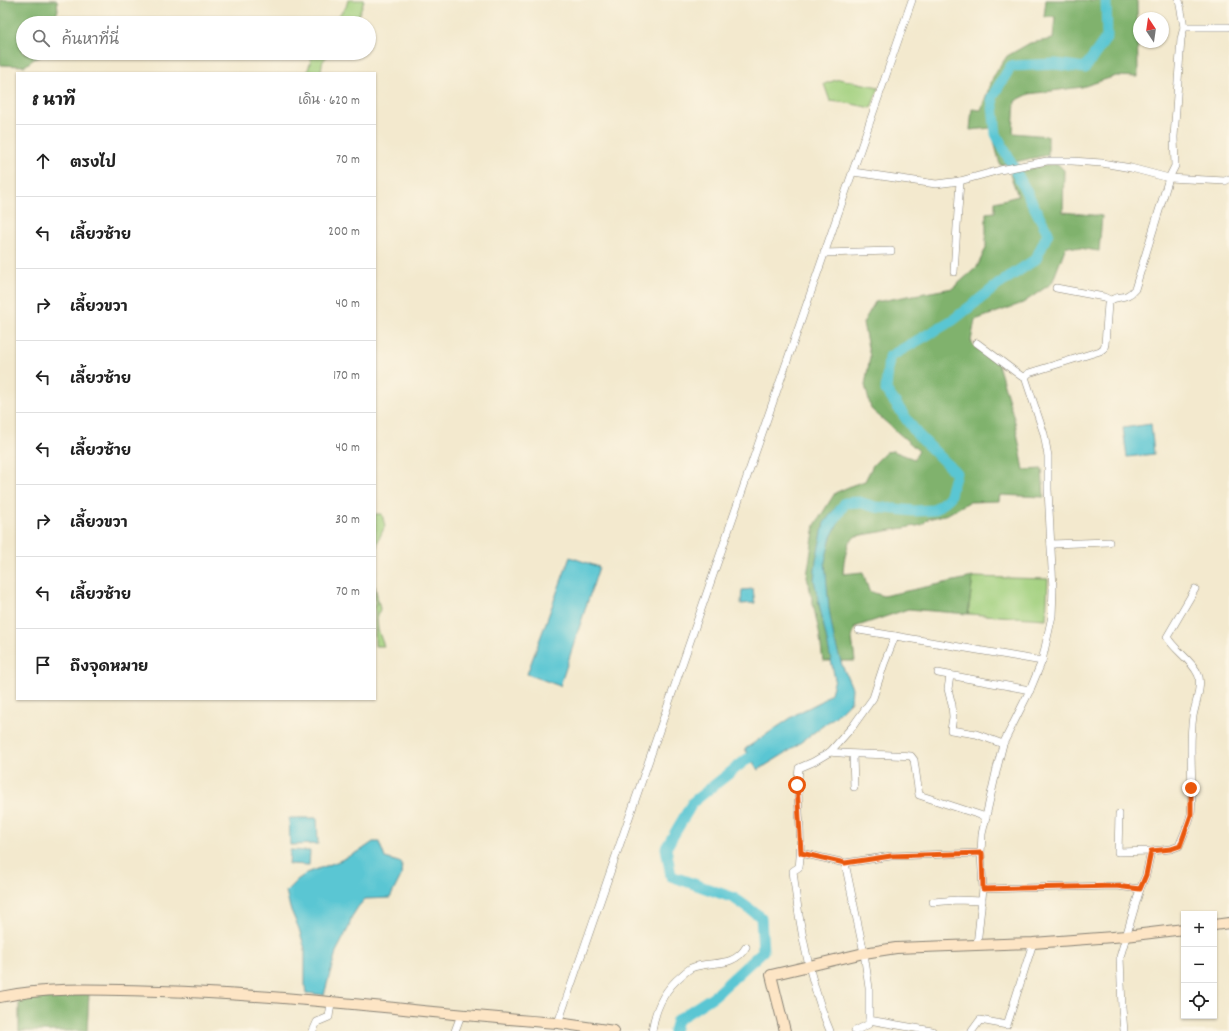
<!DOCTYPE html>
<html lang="th">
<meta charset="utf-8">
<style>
:root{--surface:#fff;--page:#f2f2f2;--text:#222;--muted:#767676;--line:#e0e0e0}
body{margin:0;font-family:Dekko,"Playpen Sans Thai",sans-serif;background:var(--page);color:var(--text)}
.controls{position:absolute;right:12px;bottom:12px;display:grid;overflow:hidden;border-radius:0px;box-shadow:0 1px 3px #0004}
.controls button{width:36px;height:36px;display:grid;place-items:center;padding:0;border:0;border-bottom:1px solid var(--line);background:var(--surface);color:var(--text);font:20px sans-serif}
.compass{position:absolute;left:1133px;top:12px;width:36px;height:36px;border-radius:50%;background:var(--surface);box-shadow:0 1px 3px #0004;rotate:347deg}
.stop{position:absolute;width:12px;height:12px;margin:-9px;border:3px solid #ea580c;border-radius:50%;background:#fff}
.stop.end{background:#ea580c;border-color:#fff;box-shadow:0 1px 4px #0008}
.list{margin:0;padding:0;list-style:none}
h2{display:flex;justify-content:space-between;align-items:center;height:52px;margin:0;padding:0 16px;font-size:17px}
h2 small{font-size:13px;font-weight:400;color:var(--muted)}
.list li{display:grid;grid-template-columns:26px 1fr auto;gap:12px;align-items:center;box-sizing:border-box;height:72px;padding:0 16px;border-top:1px solid var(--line)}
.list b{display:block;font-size:15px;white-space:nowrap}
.list em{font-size:13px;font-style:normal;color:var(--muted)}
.icon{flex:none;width:22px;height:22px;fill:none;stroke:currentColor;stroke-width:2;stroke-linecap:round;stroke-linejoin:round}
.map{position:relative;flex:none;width:1229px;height:1031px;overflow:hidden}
.search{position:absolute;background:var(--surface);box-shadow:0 1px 3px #0004;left:16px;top:16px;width:360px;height:44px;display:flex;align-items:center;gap:10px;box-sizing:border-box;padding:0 14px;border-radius:22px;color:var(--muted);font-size:15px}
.panel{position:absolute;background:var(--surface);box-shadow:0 1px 3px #0004;left:16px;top:72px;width:360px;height:628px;border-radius:0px}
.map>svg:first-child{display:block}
.green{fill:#a1d07e;stroke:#5e764d}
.forest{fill:#80b26d;stroke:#4e6744}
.water{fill:#5ac6d3;stroke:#3b7178}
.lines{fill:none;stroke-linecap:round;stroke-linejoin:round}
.river{stroke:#5ac6d3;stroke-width:11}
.street-casing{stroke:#888275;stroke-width:8}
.secondary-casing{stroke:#888275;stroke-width:12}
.street{stroke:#fff;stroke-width:7}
.secondary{stroke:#fde5c5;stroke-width:10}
.route{stroke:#ea580c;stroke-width:5}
</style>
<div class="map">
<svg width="1229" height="1031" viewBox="0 0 1229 1031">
<rect width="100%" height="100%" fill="#fcf5e5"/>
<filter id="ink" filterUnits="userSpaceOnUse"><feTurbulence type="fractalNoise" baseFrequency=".025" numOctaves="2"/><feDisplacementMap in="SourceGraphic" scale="8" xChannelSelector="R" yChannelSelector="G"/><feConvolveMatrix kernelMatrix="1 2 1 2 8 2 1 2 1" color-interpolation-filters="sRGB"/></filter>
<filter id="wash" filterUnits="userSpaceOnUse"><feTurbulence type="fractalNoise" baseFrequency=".012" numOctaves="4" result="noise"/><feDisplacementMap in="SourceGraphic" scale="16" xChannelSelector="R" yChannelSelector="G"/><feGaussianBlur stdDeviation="0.9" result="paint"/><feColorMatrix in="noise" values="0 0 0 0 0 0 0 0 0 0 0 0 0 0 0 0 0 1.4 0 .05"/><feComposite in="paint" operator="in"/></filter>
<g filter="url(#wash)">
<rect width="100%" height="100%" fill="#f3e9ce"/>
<g class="green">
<polygon points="348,0 364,0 357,20 354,23 332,23 346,7"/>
<path d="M313,53H331C322,61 322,61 321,73H307Z"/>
<polygon points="839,79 879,87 871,108 847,103 830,101 824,84"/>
<polygon points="375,514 382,514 385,526 378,541 375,562"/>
<polygon points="973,577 1048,579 1046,619 968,614"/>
<polygon points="375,586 380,609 377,619 378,630 384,646 375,646"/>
</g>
<g class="forest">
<polygon points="0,0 57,0 58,10 53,23 23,23 23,53 42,53 40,57 34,59 25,66 0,65"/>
<polygon points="1046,0 1137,0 1138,77 1116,76 1082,87 1029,94 1015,101 1013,133 1048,136 1048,155 1000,165 991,128 970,130 972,109 981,110 993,77 1007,56 1030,43 1053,39 1055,17 1044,17"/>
<polygon points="1058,164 1064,170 1063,212 1102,216 1099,251 1066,246 1052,283 1023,303 975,320 971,341 975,347 997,361 1015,422 1024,470 1042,469 1044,497 1000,495 999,501 969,502 948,514 928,519 922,525 856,536 849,542 844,561 843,574 863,572 869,591 883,596 973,577 968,614 908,609 855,627 852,638 855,661 823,661 819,632 807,576 815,525 835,493 853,485 865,481 873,465 886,452 893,451 914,459 919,451 871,409 865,385 870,357 863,323 875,302 953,288 977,267 986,248 986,213 995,212 995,202 1018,196 1010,174 1045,165"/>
<polygon points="89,993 87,1031 19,1031 19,998"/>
</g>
<g class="water">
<polygon points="1151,424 1154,454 1127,457 1123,428"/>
<polygon points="837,506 843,514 831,537 825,561 829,609 834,639 842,665 852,688 851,701 836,716 789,751 758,770 745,749 798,713 822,701 831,693 835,679 814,580 816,560 824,523"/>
<polygon points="570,557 599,567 560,686 527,674"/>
<polygon points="753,589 755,603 741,604 742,590"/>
<polygon points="289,818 317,818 318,844 290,845"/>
<polygon points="373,842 379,842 385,858 402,863 401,876 390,898 365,899 358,907 351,918 349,927 336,952 324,995 306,993 305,986 305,949 299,929 290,908 286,891 297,880 307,873 339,861 360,851"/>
<polygon points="290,850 310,851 309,865 289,864"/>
</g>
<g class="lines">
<g class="river">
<polyline points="832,523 845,503 859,502 875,507 914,511 934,510 949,498 956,473 917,434 886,390 889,357 953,320 999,284 1036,259 1048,233 996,134 992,97 1011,66 1056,64 1085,68 1107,37 1106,0"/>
<polyline points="674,1031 677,1020 714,996 763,951 761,917 734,898 671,876 666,848 693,802 746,760 763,750"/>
</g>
</g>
</g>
<g filter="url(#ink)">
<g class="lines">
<defs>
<g id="street">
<polyline points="1184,27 1229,27"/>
<polyline points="853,172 936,184 960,181 1000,170 1047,161 1072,161 1102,163 1131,168 1169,178 1225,181 1229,179"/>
<polyline points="824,253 891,251"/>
<polyline points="954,272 960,181"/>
<polyline points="1056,288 1104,297 1110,300"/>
<polyline points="977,343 1021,376 1025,377"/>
<polyline points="1051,544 1109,542"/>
<polyline points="859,630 895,636"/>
<polyline points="938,673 1030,690"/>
<polyline points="950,676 948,689 952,705 953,717 951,730 976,734 1003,744"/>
<path d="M830,752C857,755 884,754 911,756L914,760L919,795L986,817"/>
<polyline points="853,755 854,787"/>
<polyline points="1119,814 1118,852 1151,851"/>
<polyline points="801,853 845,863 891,856 981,853"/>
<polyline points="845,863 864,953 869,988 869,1024 855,1031"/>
<polyline points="983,889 1116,886 1140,889"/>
<polyline points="933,902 957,900 982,901"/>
<path d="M977,945L983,889L981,853L982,834L997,768L1003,744L1030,690L1042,661L1052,616L1053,589L1048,489V456L1044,434L1025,377L1029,373L1100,351L1104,348L1105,344L1108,304C1114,293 1125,302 1135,289L1169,178L1175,166L1174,137L1181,39L1184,27L1179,0"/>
<polyline points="869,1020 932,1031"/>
<polyline points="558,1023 912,0"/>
<polyline points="313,1031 317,1022 329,1017 331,1003"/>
<polyline points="455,1031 461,1015"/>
<path d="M652,1031C655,1010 664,990 681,976C684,973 688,970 691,968C711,960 733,969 746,947"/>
<path d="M830,1031C809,981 799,925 793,871L799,867C804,834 795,801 799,768L813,762L830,752L853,726L873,698L884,664L895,636L1042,661"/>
<polyline points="972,1031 980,1020 1007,1025 1033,943"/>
<path d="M1124,1031L1122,1008L1120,957L1140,889L1146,875L1151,851L1171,849L1179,846C1183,836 1189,824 1191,814C1194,781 1188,748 1193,716C1195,705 1203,684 1198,674C1191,659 1175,651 1167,637L1195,589"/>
</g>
<g id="secondary">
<polyline points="1214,925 1229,923"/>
<path d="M0,997C52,986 107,990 160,991C293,995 425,1013 558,1023L614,1031"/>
<polyline points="785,1031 771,975 864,953 896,948 1033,943 1126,936 1184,929"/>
</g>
</defs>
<use href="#street" class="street-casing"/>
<use href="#secondary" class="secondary-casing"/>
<use href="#street" class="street"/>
<use href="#secondary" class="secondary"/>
</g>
</g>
<g class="lines" filter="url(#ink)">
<polyline class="route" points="797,785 801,853 845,863 891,856 982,853 983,889 1116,886 1140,889 1146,875 1151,851 1171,849 1180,846 1191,815 1191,788"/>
</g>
</svg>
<div class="controls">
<button>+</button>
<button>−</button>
<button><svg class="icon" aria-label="locate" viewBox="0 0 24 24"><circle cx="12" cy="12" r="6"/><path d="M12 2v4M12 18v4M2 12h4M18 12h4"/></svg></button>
</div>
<svg class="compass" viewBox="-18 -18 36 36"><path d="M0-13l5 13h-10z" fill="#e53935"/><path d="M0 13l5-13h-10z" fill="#767676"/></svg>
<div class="stop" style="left:797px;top:785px"></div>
<div class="stop end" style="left:1191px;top:788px"></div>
<div class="search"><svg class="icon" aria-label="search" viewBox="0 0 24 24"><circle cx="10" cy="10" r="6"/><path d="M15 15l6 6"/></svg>ค้นหาที่นี่</div>
<section class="panel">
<h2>8 นาที<small>เดิน · 620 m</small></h2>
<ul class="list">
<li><svg class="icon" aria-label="ahead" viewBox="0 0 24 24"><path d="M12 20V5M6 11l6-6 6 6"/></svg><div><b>ตรงไป</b></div><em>70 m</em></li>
<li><svg class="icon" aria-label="left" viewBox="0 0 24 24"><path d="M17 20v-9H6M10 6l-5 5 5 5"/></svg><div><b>เลี้ยวซ้าย</b></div><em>200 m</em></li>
<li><svg class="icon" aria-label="right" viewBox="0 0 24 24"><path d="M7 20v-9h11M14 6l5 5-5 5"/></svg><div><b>เลี้ยวขวา</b></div><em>40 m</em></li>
<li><svg class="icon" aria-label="left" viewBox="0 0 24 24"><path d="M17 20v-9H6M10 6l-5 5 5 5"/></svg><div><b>เลี้ยวซ้าย</b></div><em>170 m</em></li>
<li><svg class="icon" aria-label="left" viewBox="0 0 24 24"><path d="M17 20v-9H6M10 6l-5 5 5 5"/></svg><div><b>เลี้ยวซ้าย</b></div><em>40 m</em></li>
<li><svg class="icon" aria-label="right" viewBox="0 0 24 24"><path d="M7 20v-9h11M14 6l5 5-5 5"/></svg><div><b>เลี้ยวขวา</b></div><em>30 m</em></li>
<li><svg class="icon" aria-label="left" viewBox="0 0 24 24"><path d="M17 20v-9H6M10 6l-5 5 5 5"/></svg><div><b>เลี้ยวซ้าย</b></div><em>70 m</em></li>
<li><svg class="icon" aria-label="arrive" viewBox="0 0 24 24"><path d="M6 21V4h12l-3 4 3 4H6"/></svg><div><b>ถึงจุดหมาย</b></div></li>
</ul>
</section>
</div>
